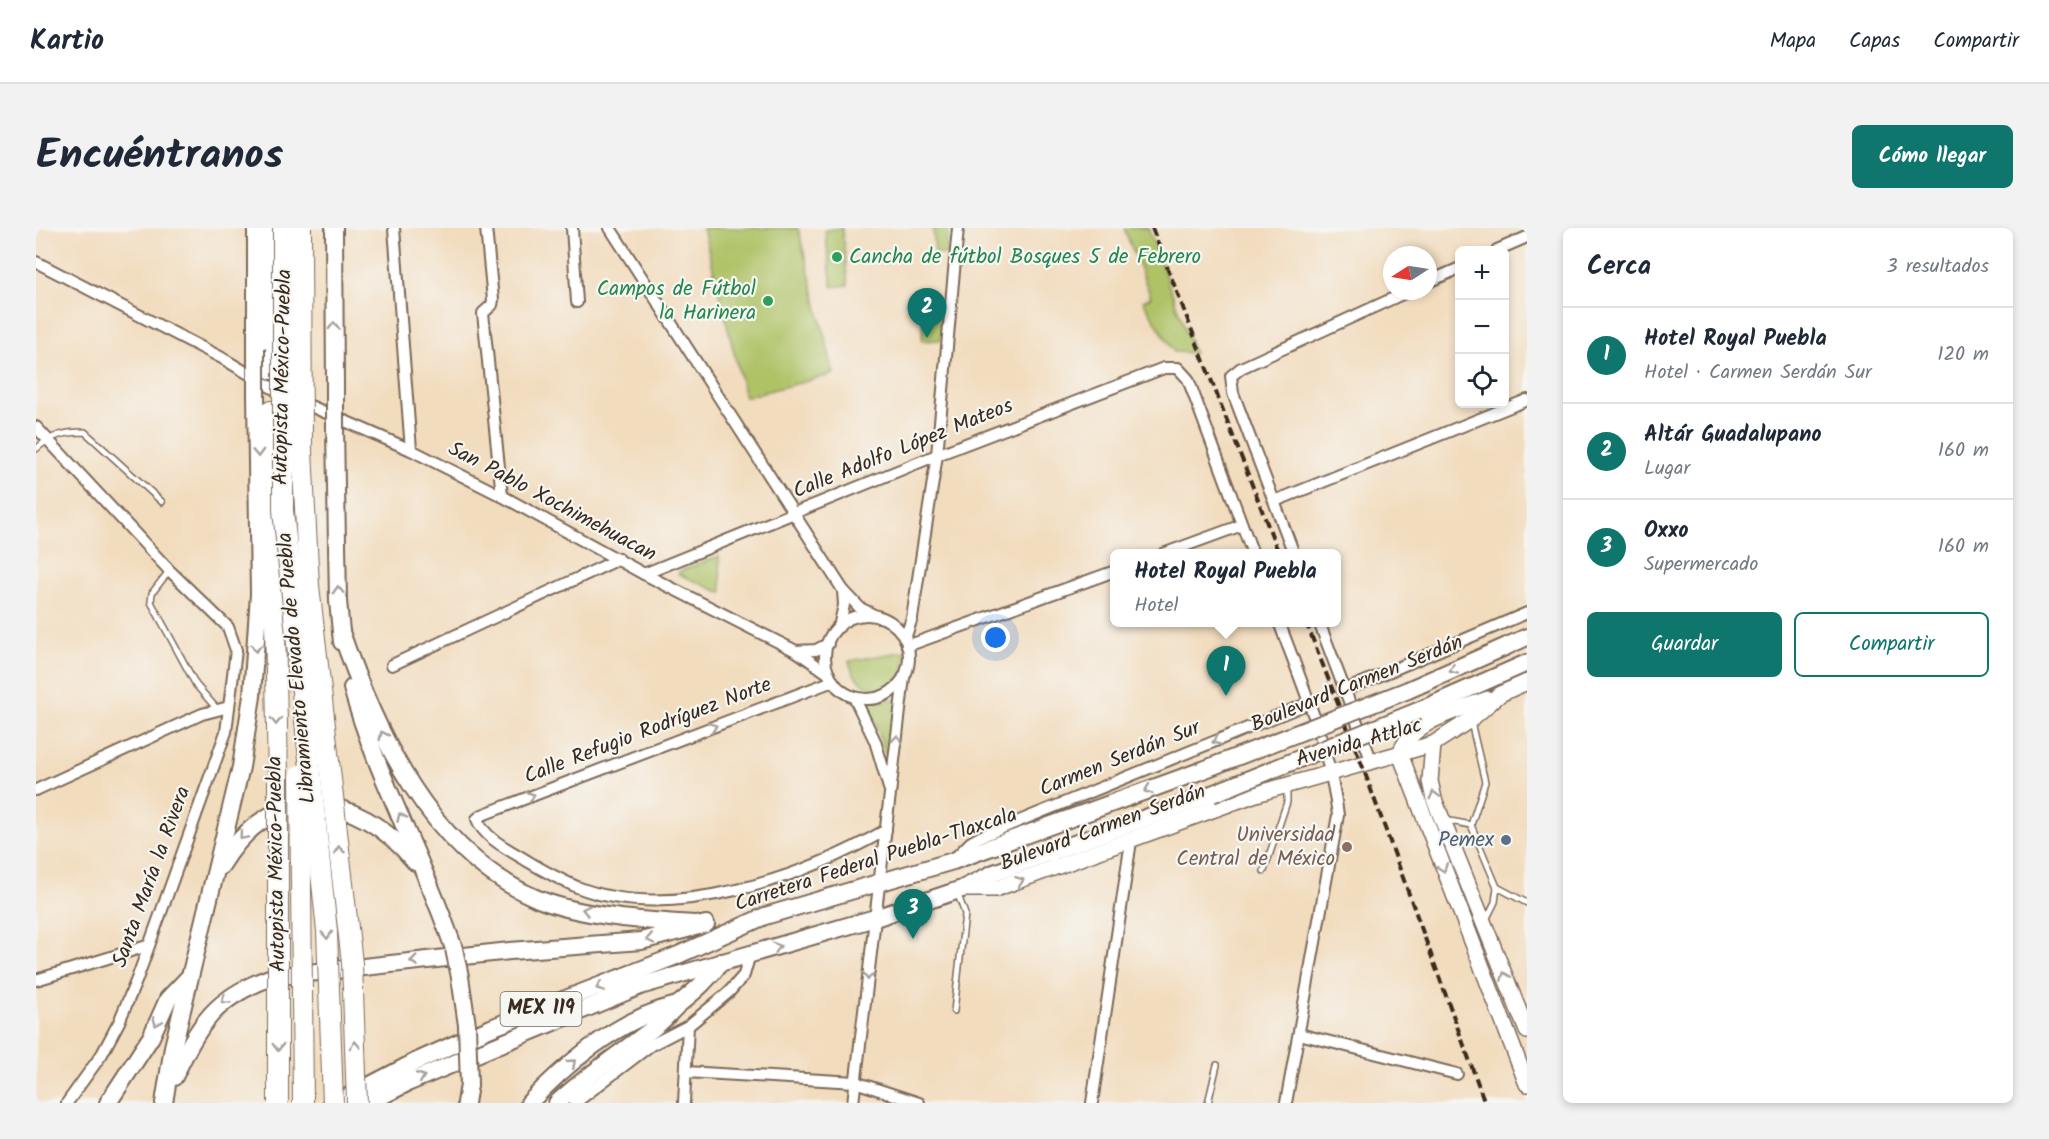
<!DOCTYPE html>
<html lang="es">
<meta charset="utf-8">
<style>
:root{--surface:#fff;--page:#f2f2f3;--text:#1f2937;--muted:#747a83;--line:#e0e1e3;--accent:#0f766e}
body{margin:0;font-family:Kalam,sans-serif;background:var(--page);color:var(--text)}
.controls{position:absolute;right:18px;top:18px;display:grid;overflow:hidden;border-radius:9px;box-shadow:0 3px 9px #0003}
.controls button{width:54px;height:54px;display:grid;place-items:center;padding:0;border:0;border-bottom:2px solid var(--line);background:var(--surface);color:var(--text);font:30px sans-serif}
.compass{position:absolute;left:1347px;top:18px;width:54px;height:54px;border-radius:50%;background:var(--surface);box-shadow:0 3px 9px #0003;rotate:258deg}
.you{position:absolute;left:960px;top:410px;width:21px;height:21px;margin:-15px;border:4px solid #fff;border-radius:50%;background:#1a73e8;box-shadow:0 0 0 9px #1a73e833}
.badge{display:grid;place-items:center;width:39px;height:39px;border-radius:50%;background:var(--accent);color:#fff;font-size:20px;font-weight:700}
.pin{position:absolute;translate:-50% -50px;filter:drop-shadow(0 2px 3px #0008)}
.pin::after{content:'';position:absolute;top:32px;width:21px;height:18px;background:inherit;clip-path:polygon(0 0,100% 0,50% 100%)}
.popup{position:absolute;left:1074px;top:321px;width:231px;height:78px;box-sizing:border-box;display:grid;place-content:center;border-radius:9px;background:var(--surface);filter:drop-shadow(0 2px 4px #0005);font-size:20px;white-space:nowrap;color:var(--muted)}
.popup b{font-size:22px;color:var(--text)}
.popup::after{content:'';position:absolute;left:50%;top:100%;margin-left:-12px;border:12px solid transparent;border-top-color:var(--surface)}
.list{margin:0;padding:0;list-style:none}
h2{display:flex;justify-content:space-between;align-items:center;height:78px;margin:0;padding:0 24px;font-size:26px}
h2 small{font-size:20px;font-weight:400;color:var(--muted)}
.list li{display:grid;grid-template-columns:39px 1fr auto;gap:18px;align-items:center;box-sizing:border-box;height:96px;padding:0 24px;border-top:2px solid var(--line)}
.list b{display:block;font-size:22px;white-space:nowrap}
.list p{margin:0;font-size:20px;white-space:nowrap;color:var(--muted)}
.list em{font-size:20px;font-style:normal;color:var(--muted)}
.actions{display:flex;gap:12px;padding:18px 24px}
.actions a{flex:1;padding:14px 0;border:2px solid var(--accent);border-radius:9px;text-align:center;font-size:21px;color:var(--accent)}
.actions .main{background:var(--accent);color:#fff}
.icon{flex:none;width:33px;height:33px;fill:none;stroke:currentColor;stroke-width:2;stroke-linecap:round;stroke-linejoin:round}
.map{position:relative;flex:none;width:1491px;height:875px;overflow:hidden;border-radius:9px}
header{display:flex;align-items:center;gap:36px;box-sizing:border-box;height:84px;padding:0 30px;background:var(--surface);border-bottom:2px solid var(--line)}
header strong{font-size:28px}
nav{display:flex;gap:33px;margin-inline-start:auto;font-size:21px}
.intro{display:flex;align-items:center;justify-content:space-between;box-sizing:border-box;height:144px;padding:0 36px}
h1{margin:0;font-size:42px}
.button{padding:15px 27px;border-radius:9px;background:var(--accent);color:#fff;font-size:21px;font-weight:700}
main{display:flex;gap:36px;padding:0 36px}
aside{flex:1;background:var(--surface);border-radius:9px;box-shadow:0 3px 9px #0003}
.map>svg:first-child{display:block}
.green{fill:#afc266;stroke:#757642;stroke-width:1.5}
.lines{fill:none;stroke-linecap:round;stroke-linejoin:round}
.service-casing{stroke:#7b6856;stroke-width:8}
.minor-casing{stroke:#7b6856;stroke-width:14}
.secondary-casing{stroke:#7b6856;stroke-width:18}
.primary-casing{stroke:#7b6856;stroke-width:20}
.motorway-casing{stroke:#7b6856;stroke-width:22}
.service{stroke:#fff;stroke-width:5}
.minor{stroke:#fff;stroke-width:10}
.secondary{stroke:#fff;stroke-width:15}
.primary{stroke:#fff;stroke-width:16}
.motorway{stroke:#fff;stroke-width:20}
.rail{stroke:#3b2a1e;stroke-width:4;stroke-dasharray:9 4.5;stroke-linecap:butt}
.primary-bridge-casing{stroke:#7b6856;stroke-width:20;stroke-linecap:butt}
.motorway-bridge-casing{stroke:#7b6856;stroke-width:22;stroke-linecap:butt}
.primary-bridge{stroke:#fff;stroke-width:16}
.motorway-bridge{stroke:#fff;stroke-width:20}
.oneway{stroke:#a79f9a}
.leisure-dot{fill:#2e9e5b;stroke:#f6f6f2;stroke-width:2}
.service-dot{fill:#5c6f8a;stroke:#f6f6f2;stroke-width:2}
.education-dot{fill:#8d6e63;stroke:#f6f6f2;stroke-width:2}
.labels{text-anchor:middle;dominant-baseline:central;stroke-width:4.5;stroke-linejoin:round;paint-order:stroke}
.shield{fill:#f6f6f2;stroke:#73675e;stroke-width:1.5}
.shield-label{font-size:20px;font-weight:bold;fill:#3b2a1e}
.leisure-label{font-size:21px;fill:#27864d;stroke:#f6f6f2;text-anchor:start}
.street-label{font-size:21px;fill:#3b2a1e;stroke:#f6f6f2}
.education-label{font-size:21px;fill:#785e54;stroke:#f6f6f2;text-anchor:end}
.service-label{font-size:21px;fill:#4e5e75;stroke:#f6f6f2;text-anchor:end}
</style>
<header>
<strong>Kartio</strong>
<nav><a>Mapa</a><a>Capas</a><a>Compartir</a></nav>
</header>
<div class="intro"><h1>Encuéntranos</h1><a class="button">Cómo llegar</a></div>
<main>
<div class="map">
<svg width="1491" height="875" viewBox="0 0 1491 875">
<rect width="100%" height="100%" fill="#f6f6f2"/>
<filter id="ink" filterUnits="userSpaceOnUse"><feTurbulence type="fractalNoise" baseFrequency=".0167" numOctaves="2"/><feDisplacementMap in="SourceGraphic" scale="12" xChannelSelector="R" yChannelSelector="G"/><feConvolveMatrix kernelMatrix="1 2 1 2 8 2 1 2 1" color-interpolation-filters="sRGB"/></filter>
<filter id="wash" filterUnits="userSpaceOnUse"><feTurbulence type="fractalNoise" baseFrequency=".008" numOctaves="4" result="noise"/><feDisplacementMap in="SourceGraphic" scale="24" xChannelSelector="R" yChannelSelector="G"/><feGaussianBlur stdDeviation="1.35" result="paint"/><feColorMatrix in="noise" values="0 0 0 0 0 0 0 0 0 0 0 0 0 0 0 0 0 1.4 0 .05"/><feComposite in="paint" operator="in"/></filter>
<g filter="url(#wash)">
<rect width="100%" height="100%" fill="#f2dcbe"/>
<g class="green">
<polygon points="667,0 762,0 798,146 709,169"/>
<polygon points="806,0 812,57 796,59 789,2"/>
<polygon points="897,0 912,0 911,26 899,26"/>
<polygon points="1088,0 1112,0 1158,125 1138,124 1107,73 1115,69"/>
<polygon points="908,83 904,112 886,113 887,85"/>
<polygon points="683,328 686,365 642,346 644,343"/>
<path d="M870,423L868,445L854,462C834,464 817,453 813,433Z"/>
<polygon points="864,471 857,526 849,526 833,473"/>
</g>
</g>
<g filter="url(#ink)">
<g class="lines">
<defs>
<g id="service">
<path d="M0,221C16,207 28,204 49,204L126,274"/>
<polyline points="133,343 116,365 115,374 160,457 181,481"/>
<polyline points="1435,494 1449,554 1435,597"/>
<polyline points="1409,592 1435,597 1461,659 1459,674 1450,692"/>
<polyline points="1228,643 1251,574 1251,560"/>
<polyline points="1461,659 1491,675"/>
<polyline points="918,783 929,686 921,664"/>
<polyline points="1172,875 1181,837"/>
</g>
<g id="minor">
<polyline points="358,0 375,222"/>
<polyline points="450,0 457,72 456,77 447,85 466,268"/>
<polyline points="536,0 541,74"/>
<polyline points="574,0 807,362 824,380 842,389"/>
<polyline points="1461,22 1491,9"/>
<polyline points="0,34 186,130 248,167"/>
<polyline points="1392,54 1424,40"/>
<polyline points="263,173 375,222 466,268 608,346 760,423 793,446"/>
<polyline points="0,199 133,342 192,399 200,422 190,504 101,751 83,794 66,826 31,875"/>
<polyline points="1239,273 1491,172"/>
<polyline points="1127,326 1206,297"/>
<polyline points="1258,326 1197,165 1195,148 1205,140 1373,63"/>
<polyline points="608,346 901,227 1128,140 1142,140 1152,151 1217,326"/>
<circle cx="831" cy="429" r="42"/>
<path d="M1243,394C1266,456 1294,521 1302,587L1250,875"/>
<polyline points="1283,394 1336,534"/>
<polyline points="803,399 808,377 807,362"/>
<polyline points="869,411 876,390 901,227 922,0"/>
<polyline points="871,418 1079,343"/>
<polyline points="760,423 780,422 792,416"/>
<polyline points="356,437 583,331"/>
<path d="M797,453L446,587L441,591C448,611 476,623 493,634C508,643 525,652 541,659C635,696 768,649 850,602"/>
<polyline points="1307,463 1491,385"/>
<polyline points="818,469 839,513 853,560"/>
<polyline points="0,562 166,486 193,479"/>
<polyline points="920,629 935,614 944,609 1273,475"/>
<polyline points="0,752 111,718"/>
<polyline points="1263,806 1421,846"/>
<polyline points="650,844 819,854 883,875"/>
<polyline points="539,875 615,817 652,798 693,764 708,747 714,726"/>
<polyline points="648,875 652,798"/>
<polyline points="817,875 868,449"/>
<polyline points="1056,875 1095,613"/>
</g>
<g id="secondary">
<polyline points="1397,516 1394,553 1398,571 1491,803"/>
<polyline points="1364,526 1491,856"/>
<path d="M1364,526C1374,493 1423,482 1452,471"/>
<polyline points="926,661 959,661 1220,566 1397,516 1434,492 1464,466 1491,454"/>
</g>
<g id="primary">
<polyline points="298,0 299,157"/>
<polyline points="220,120 220,0"/>
<polyline points="299,201 302,373 306,414"/>
<path d="M305,404C340,506 395,626 502,671C547,689 611,693 659,696"/>
<polyline points="1471,418 1491,409"/>
<path d="M316,460C341,550 388,632 418,721"/>
<polyline points="1382,483 1491,435"/>
<path d="M185,638C236,552 320,562 379,634"/>
<polyline points="424,749 431,797"/>
<path d="M138,849C163,796 179,769 236,749L474,723L605,713L670,696"/>
<polyline points="72,875 115,809 132,771 154,748"/>
<polyline points="128,875 137,819 205,539 216,468 223,366 220,167"/>
<polyline points="300,875 379,834 455,800 640,728 729,688 917,633 1167,542"/>
<polyline points="332,875 371,855 604,758 839,690 926,661 958,645 1176,566"/>
<polyline points="430,875 433,857"/>
<path d="M493,875C533,833 584,790 641,777"/>
<path d="M521,875C552,846 587,824 620,798C628,792 635,783 643,776C660,762 672,752 685,734"/>
</g>
<g id="motorway">
<polyline points="236,141 236,0"/>
<polyline points="235,183 242,550"/>
</g>
</defs>
<use href="#service" class="service-casing"/>
<use href="#minor" class="minor-casing"/>
<use href="#secondary" class="secondary-casing"/>
<use href="#primary" class="primary-casing"/>
<use href="#motorway" class="motorway-casing"/>
<use href="#service" class="service"/>
<use href="#minor" class="minor"/>
<use href="#secondary" class="secondary"/>
<use href="#primary" class="primary"/>
<use href="#motorway" class="motorway"/>
<g class="rail">
<polyline points="1116,0 1243,326"/>
<polyline points="1270,394 1326,537 1449,875"/>
</g>
<defs>
<g id="primary-bridge">
<polyline points="220,120 220,167"/>
<polyline points="299,201 299,157"/>
<polyline points="1167,542 1372,462 1471,418"/>
<polyline points="1176,566 1382,483"/>
<polyline points="418,721 424,749"/>
<polyline points="431,797 433,857"/>
</g>
<g id="motorway-bridge">
<polyline points="247,0 247,282 291,703 297,875"/>
<polyline points="265,0 266,223 273,358 316,735 321,875"/>
<polyline points="264,547 267,875"/>
<polyline points="242,550 242,875"/>
</g>
</defs>
<use href="#primary-bridge" class="primary-bridge-casing"/>
<use href="#motorway-bridge" class="motorway-bridge-casing"/>
<use href="#primary-bridge" class="primary-bridge"/>
<use href="#motorway-bridge" class="motorway-bridge"/>
</g>
<defs><path id="oneway-chevron" d="M-2-3.5L2.5 0L-2 3.5" fill="none" stroke-width="1.6" stroke-linecap="round" stroke-linejoin="round" transform="scale(1.5)"/></defs>
<g class="oneway">
<use href="#oneway-chevron" transform="translate(298 98) rotate(-91)"/>
<use href="#oneway-chevron" transform="translate(222 225) rotate(88)"/>
<use href="#oneway-chevron" transform="translate(302 362) rotate(-92)"/>
<use href="#oneway-chevron" transform="translate(220 420) rotate(94)"/>
<use href="#oneway-chevron" transform="translate(1417 442) rotate(156)"/>
<use href="#oneway-chevron" transform="translate(240 493) rotate(89)"/>
<use href="#oneway-chevron" transform="translate(677 499) rotate(-21)"/>
<use href="#oneway-chevron" transform="translate(347 507) rotate(-117)"/>
<use href="#oneway-chevron" transform="translate(861 511) rotate(-84)"/>
<use href="#oneway-chevron" transform="translate(1180 513) rotate(158)"/>
<use href="#oneway-chevron" transform="translate(1112 562) rotate(160)"/>
<use href="#oneway-chevron" transform="translate(1398 567) rotate(-104)"/>
<use href="#oneway-chevron" transform="translate(495 568) rotate(-21)"/>
<use href="#oneway-chevron" transform="translate(365 589) rotate(-114)"/>
<use href="#oneway-chevron" transform="translate(207 608) rotate(131)"/>
<use href="#oneway-chevron" transform="translate(303 622) rotate(-97)"/>
<use href="#oneway-chevron" transform="translate(1407 640) rotate(69)"/>
<use href="#oneway-chevron" transform="translate(984 653) rotate(-20)"/>
<use href="#oneway-chevron" transform="translate(550 682) rotate(-168)"/>
<use href="#oneway-chevron" transform="translate(291 707) rotate(86)"/>
<use href="#oneway-chevron" transform="translate(614 711) rotate(168)"/>
<use href="#oneway-chevron" transform="translate(741 719) rotate(-16)"/>
<use href="#oneway-chevron" transform="translate(378 733) rotate(174)"/>
<use href="#oneway-chevron" transform="translate(832 748) rotate(97)"/>
<use href="#oneway-chevron" transform="translate(1469 748) rotate(-112)"/>
<use href="#oneway-chevron" transform="translate(564 759) rotate(158)"/>
<use href="#oneway-chevron" transform="translate(189 772) rotate(145)"/>
<use href="#oneway-chevron" transform="translate(121 794) rotate(113)"/>
<use href="#oneway-chevron" transform="translate(319 817) rotate(-92)"/>
<use href="#oneway-chevron" transform="translate(242 819) rotate(90)"/>
<use href="#oneway-chevron" transform="translate(536 835) rotate(-41)"/>
<use href="#oneway-chevron" transform="translate(385 849) rotate(-22)"/>
</g>
</g>
<g class="leisure-dot">
<circle cx="801" cy="29" r="6"/>
<circle cx="732" cy="73" r="6"/>
</g>
<circle class="service-dot" cx="1470" cy="612" r="6"/>
<circle class="education-dot" cx="1311" cy="619" r="6"/>
<g class="labels">
<rect class="shield" x="464.5" y="764" width="81" height="34" rx="4.5"/>
<g class="shield-label">
<text x="505" y="781">MEX 119</text>
</g>
<g class="leisure-label">
<text x="813" y="29">Cancha de fútbol Bosques 5 de Febrero</text>
<text x="720" y="61" text-anchor="end">Campos de Fútbol<tspan x="720" dy="24">la Harinera</tspan></text>
</g>
<g class="street-label">
<text transform="translate(247 149) rotate(-89)">Autopista México-Puebla</text>
<text transform="translate(867 221) rotate(-22)">Calle Adolfo López Mateos</text>
<text transform="translate(516 274) rotate(28)">San Pablo Xochimehuacan</text>
<text transform="translate(261 440) rotate(-95)">Libramiento Elevado de Puebla</text>
<text transform="translate(1321 456) rotate(-22)">Boulevard Carmen Serdán</text>
<text transform="translate(612 503) rotate(-21)">Calle Refugio Rodríguez Norte</text>
<text transform="translate(1323 515) rotate(-16)">Avenida Attlac</text>
<text transform="translate(1084 531) rotate(-22)">Carmen Serdán Sur</text>
<text transform="translate(1067 600) rotate(-20)">Bulevard Carmen Serdán</text>
<text transform="translate(840 632) rotate(-18)">Carretera Federal Puebla-Tlaxcala</text>
<text transform="translate(241 636) rotate(-91)">Autopista México-Puebla</text>
<text transform="translate(116 649) rotate(-70)">Santa María la Rivera</text>
</g>
<g class="education-label">
<text x="1299" y="607">Universidad<tspan x="1299" dy="24">Central de México</tspan></text>
</g>
<g class="service-label">
<text x="1458" y="612">Pemex</text>
</g>
</g>
</svg>
<div class="controls">
<button>+</button>
<button>−</button>
<button><svg class="icon" aria-label="locate" viewBox="0 0 24 24"><circle cx="12" cy="12" r="6"/><path d="M12 2v4M12 18v4M2 12h4M18 12h4"/></svg></button>
</div>
<svg class="compass" viewBox="-18 -18 36 36"><path d="M0-13l5 13h-10z" fill="#e53935"/><path d="M0 13l5-13h-10z" fill="#747a83"/></svg>
<div class="you"></div>
<div class="pin badge" style="left:1190px;top:468px">1</div>
<div class="popup"><b>Hotel Royal Puebla</b>Hotel</div>
<div class="pin badge" style="left:891px;top:110px">2</div>
<div class="pin badge" style="left:877px;top:711px">3</div>
</div>
<aside>
<h2>Cerca<small>3 resultados</small></h2>
<ul class="list">
<li><span class="badge">1</span><div><b>Hotel Royal Puebla</b><p>Hotel · Carmen Serdán Sur</p></div><em>120 m</em></li>
<li><span class="badge">2</span><div><b>Altár Guadalupano</b><p>Lugar</p></div><em>160 m</em></li>
<li><span class="badge">3</span><div><b>Oxxo</b><p>Supermercado</p></div><em>160 m</em></li>
</ul>
<div class="actions"><a class="main">Guardar</a><a>Compartir</a></div>
</aside>
</main>
